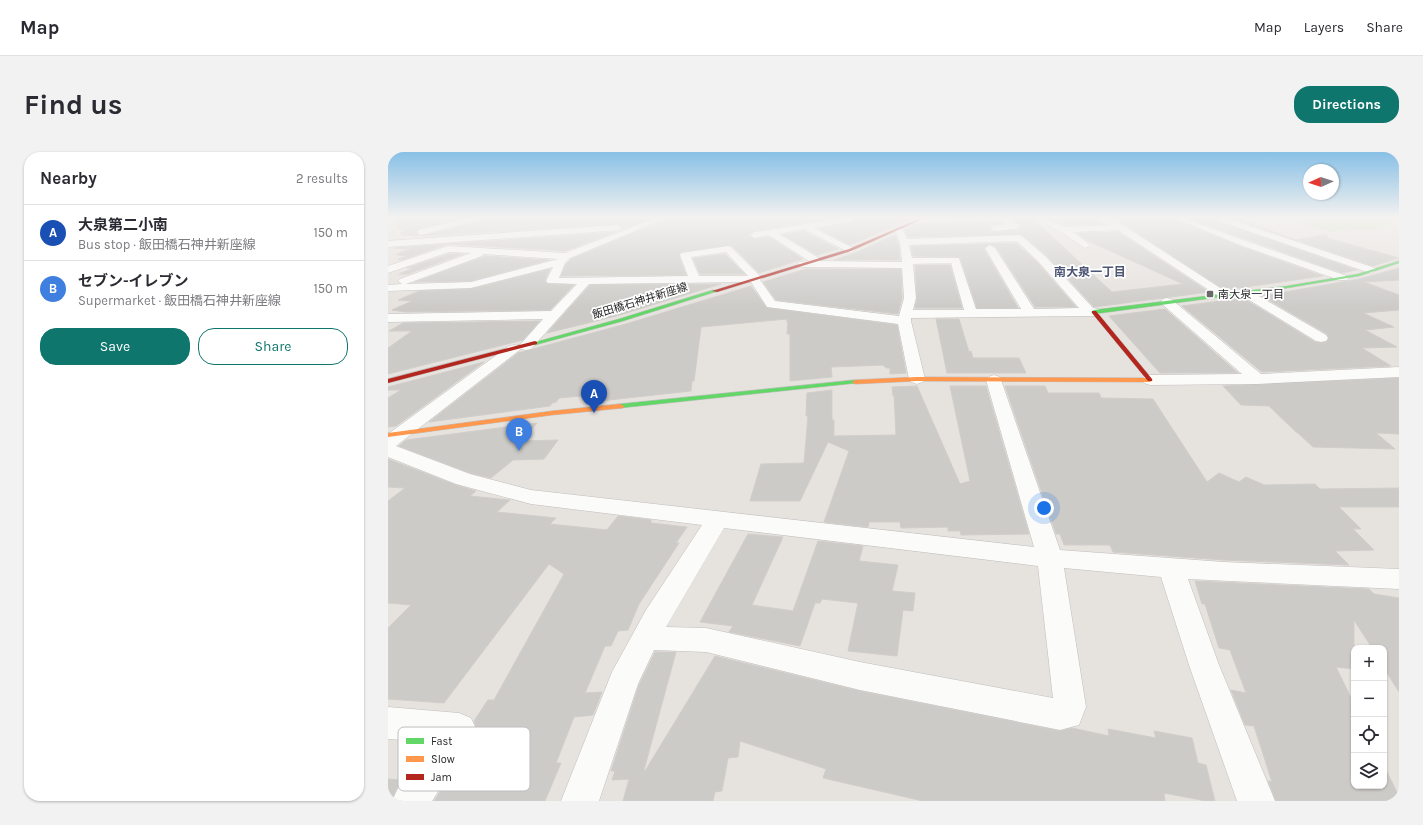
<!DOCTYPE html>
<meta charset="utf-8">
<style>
:root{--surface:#fff;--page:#f2f2f3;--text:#2b2b33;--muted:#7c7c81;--line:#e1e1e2;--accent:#0f766e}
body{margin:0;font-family:Karla,"Noto Sans JP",sans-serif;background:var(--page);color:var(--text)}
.controls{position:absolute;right:12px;bottom:12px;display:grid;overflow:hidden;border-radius:8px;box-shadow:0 1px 3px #0004}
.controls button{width:36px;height:36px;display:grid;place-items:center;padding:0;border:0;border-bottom:1px solid var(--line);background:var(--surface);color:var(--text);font:20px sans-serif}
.compass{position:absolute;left:915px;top:12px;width:36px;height:36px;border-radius:50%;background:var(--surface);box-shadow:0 1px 3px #0004;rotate:267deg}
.you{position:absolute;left:656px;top:356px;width:14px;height:14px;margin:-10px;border:3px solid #fff;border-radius:50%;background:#1a73e8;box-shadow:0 0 0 6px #1a73e833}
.badge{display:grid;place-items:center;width:26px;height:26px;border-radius:50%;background:var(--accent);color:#fff;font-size:13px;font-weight:700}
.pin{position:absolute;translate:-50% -33px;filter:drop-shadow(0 1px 2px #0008)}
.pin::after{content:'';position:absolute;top:21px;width:14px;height:12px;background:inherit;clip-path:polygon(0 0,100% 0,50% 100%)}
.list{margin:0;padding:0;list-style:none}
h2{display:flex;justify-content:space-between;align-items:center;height:52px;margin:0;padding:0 16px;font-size:17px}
h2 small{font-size:13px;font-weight:400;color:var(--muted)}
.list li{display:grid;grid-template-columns:26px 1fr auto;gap:12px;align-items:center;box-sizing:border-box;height:56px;padding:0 16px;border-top:1px solid var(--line)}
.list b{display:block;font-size:15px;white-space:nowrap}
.list p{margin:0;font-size:13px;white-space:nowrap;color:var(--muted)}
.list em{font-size:13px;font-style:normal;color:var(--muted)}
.actions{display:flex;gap:8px;padding:12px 16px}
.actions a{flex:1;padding:9px 0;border:1px solid var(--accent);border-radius:16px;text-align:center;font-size:14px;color:var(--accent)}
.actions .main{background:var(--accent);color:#fff}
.icon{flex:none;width:22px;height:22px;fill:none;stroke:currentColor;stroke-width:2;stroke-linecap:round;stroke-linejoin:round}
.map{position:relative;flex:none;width:1011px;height:649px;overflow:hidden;border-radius:16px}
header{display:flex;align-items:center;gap:24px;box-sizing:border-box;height:56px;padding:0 20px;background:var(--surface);border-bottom:1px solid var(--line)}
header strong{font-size:19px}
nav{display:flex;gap:22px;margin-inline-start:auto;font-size:14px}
.intro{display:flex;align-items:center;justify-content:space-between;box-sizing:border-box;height:96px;padding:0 24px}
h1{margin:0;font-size:28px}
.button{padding:10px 18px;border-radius:16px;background:var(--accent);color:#fff;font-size:14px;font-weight:700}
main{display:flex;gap:24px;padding:0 24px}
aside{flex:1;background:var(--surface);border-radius:16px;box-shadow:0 1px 3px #0004}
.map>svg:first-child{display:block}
.green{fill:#cadfba}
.building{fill:#cdcbc8;stroke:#d1ceca}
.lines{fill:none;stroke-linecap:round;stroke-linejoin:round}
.street-casing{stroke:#c0bfbf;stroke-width:1}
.fast-casing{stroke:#c0bfbf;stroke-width:1}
.slow-casing{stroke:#c0bfbf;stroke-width:1}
.jam-casing{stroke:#c0bfbf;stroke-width:1}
.street{fill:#fbfbfa;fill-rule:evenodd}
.fast{fill:#63d668;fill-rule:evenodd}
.slow{fill:#ff974d;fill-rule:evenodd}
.jam{fill:#b3261e;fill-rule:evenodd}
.poi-dot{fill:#6a6968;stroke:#fff;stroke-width:1.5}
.labels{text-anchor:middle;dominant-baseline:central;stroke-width:3.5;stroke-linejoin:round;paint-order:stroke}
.far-poi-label{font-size:11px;fill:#282828;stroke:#fff;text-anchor:start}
.far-street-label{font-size:11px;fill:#282828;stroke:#fff}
.far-neighbourhood-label{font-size:12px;font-weight:bold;fill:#4d5675;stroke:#fff}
.key{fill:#fff;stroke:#bebebe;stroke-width:1}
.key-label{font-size:11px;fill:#282828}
</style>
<header>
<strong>Map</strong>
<nav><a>Map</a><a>Layers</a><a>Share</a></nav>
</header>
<div class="intro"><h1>Find us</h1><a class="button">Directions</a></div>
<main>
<aside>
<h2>Nearby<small>2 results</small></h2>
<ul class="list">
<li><span class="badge" style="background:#1a4fb4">A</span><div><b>大泉第二小南</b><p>Bus stop · 飯田橋石神井新座線</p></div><em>150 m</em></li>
<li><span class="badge" style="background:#3f7fe0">B</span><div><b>セブン-イレブン</b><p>Supermarket · 飯田橋石神井新座線</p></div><em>150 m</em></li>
</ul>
<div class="actions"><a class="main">Save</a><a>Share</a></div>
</aside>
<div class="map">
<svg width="1011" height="649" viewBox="0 0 1011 649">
<rect width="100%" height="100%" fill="#e6e2de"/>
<polygon class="green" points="974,66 983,66 1009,71 976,79 964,76 943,80 911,71"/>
<g class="building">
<polygon points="10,66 76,66 30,77 28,80 32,84 13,83 13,80 19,78 9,77"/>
<polygon points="94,66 265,66 234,78 234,75 229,72 34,84 92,69"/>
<polygon points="279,66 448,66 367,79 361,82 361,84 367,87 381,85 415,107 371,121 344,94 340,93 293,100 291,104 298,123 173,124 178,112 183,107 279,67"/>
<polygon points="466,66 465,66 525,66 462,93 431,77 464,70"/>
<polygon points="621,66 644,66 724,140 795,132 698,88 689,81 730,80 821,140 706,155 659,104 634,83 520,85 517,78 529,72 611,70 614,71 603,73 602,77 604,79 607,80 628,78 633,75 633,73"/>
<polygon points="658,66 707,66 708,69 715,72 677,73"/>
<polygon points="723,66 785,66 785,67 851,94 935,124 837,138 728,67"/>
<polygon points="799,66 825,66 828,69 969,118 954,121"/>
<polygon points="842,66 850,66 908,88 939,82 939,86 1011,106 985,114"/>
<polygon points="416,79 450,97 429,103 395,83"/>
<polygon points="228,80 177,99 60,92 13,108 10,107 20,104 9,103 9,102 22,97 6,96"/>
<polygon points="507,83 511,94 512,108 446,108 467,101"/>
<polygon points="628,91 649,110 688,155 647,155 608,95 601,92 596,97 630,156 589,156 572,105 525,104 523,94"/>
<polygon points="61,102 75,102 20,122 11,122 26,116 19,116"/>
<polygon points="337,102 357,122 312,122 305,106"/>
<polygon points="96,104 161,108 83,129 27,130 95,105"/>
<polygon points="527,113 562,113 574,156 527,156 529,146"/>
<polygon points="1011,116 1011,128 976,130 1011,143 1011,158 975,161 1006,175 977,178 1009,195 974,196 1003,214 874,220 794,154 855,146 927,190 933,191 938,190 941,187 939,182 874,144 971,127"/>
<polygon points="162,117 157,128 159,132 186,133 162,158 18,160 4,158 24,149 10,148 31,139 83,137"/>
<polygon points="418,117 513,117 514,146 510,162 388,148 375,130"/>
<polygon points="333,132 228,164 159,181 202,133"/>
<polygon points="363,134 379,156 509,173 518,221 502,222 502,216 498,216 495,213 443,215 444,225 402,229 402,182 399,182 400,170 399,170 399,167 313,175 306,229 304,229 303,239 212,249 215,242 171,246 168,250 164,251 162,254 41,270 130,201 238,172"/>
<polygon points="777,157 850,221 772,221 721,164"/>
<polygon points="548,167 571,167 581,200 583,199 585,206 631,206 638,221 559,221"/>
<polygon points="152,169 135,188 0,222 0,196 24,179 1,179 15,171"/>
<polygon points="96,210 8,274 0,275 0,246 13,238 0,238 0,235"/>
<polygon points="1011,226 1011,282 988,281 1007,297 925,295 910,281 908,280 881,254 853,253 835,234"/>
<polygon points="529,234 572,332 582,329 562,234 598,234 641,382 573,383 572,379 560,379 560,375 513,376 512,370 481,370 480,375 436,370 461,299 440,290 412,349 362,349 373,312 416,311 420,264 418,264 419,241 444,238 444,268 446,268 446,284 508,283 506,243 505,244 504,235"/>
<polygon points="617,234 657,234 660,241 711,241 713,246 765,247 819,330 831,321 851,330 858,325 876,333 927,332 932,337 1011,336 1011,355 951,355 973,377 965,377 986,398 947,399 961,413 836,408 725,400 722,393 676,393 672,382 668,382"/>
<polygon points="149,271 134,289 170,288 156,307 125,308 103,326 82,321 11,294 18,288"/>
<polygon points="0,307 68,333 88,339 82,344 122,348 109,360 168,366 162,372 219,378 230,364 263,368 263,371 299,375 288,391 291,391 251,452 240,478 230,479 223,494 217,494 197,541 214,540 205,563 186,565 168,611 173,611 157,649 46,649 84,589 89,578 86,569 100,548 106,548 176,422 161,412 56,551 0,547 0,476 23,453 0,451 0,349 17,336 0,335"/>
<polygon points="360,382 395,385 364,453 405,459 430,389 475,394 471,409 510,413 504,439 527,441 525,459 515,458 509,504 460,499 470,451 434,447 432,451 427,451 412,494 341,480 345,474 312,470"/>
<polygon points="807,429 981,437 986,442 1011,446 1011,540 996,516 996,496 984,496 966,468 966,517 948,515 966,552 966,634 996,634 996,614 1011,644 1011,649 888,649 880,629 884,630 866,574 857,573 843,538 858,541 842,498 831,496 817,452 814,452"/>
<polygon points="267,500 288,500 256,618 257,619 327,504 472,539 672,579 684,576 721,584 720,577 768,586 766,579 804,586 810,611 818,613 827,649 818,649 776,641 777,649 535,649 435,626 438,617 352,589 350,605 340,606 334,639 327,640 325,649 235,649 241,627 224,628 227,619 223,619 251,533"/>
<polygon points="0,627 13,628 3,649 0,649"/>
</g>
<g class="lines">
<defs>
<g id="street">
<polygon points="81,66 93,66 92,68 33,83 29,80 30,78"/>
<path d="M268,66H278L182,106L177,111L171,126L300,124L292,103L293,101L340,94L343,95L374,126L372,128L387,149L511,164L516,146L514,116L415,115L411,114L410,112L411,110L421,109L381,83L367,86L362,83L367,80L455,66H464V69L426,76L465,96L467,98L465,100L462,101L416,77L391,82L431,106V109L514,110C513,100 513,86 506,79L510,76L515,78L519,87L631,83L634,84L658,105L705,156L711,157L712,160L711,163L706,164L523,166V169L537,227L535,230L529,232L523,230L521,227L510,172L379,155L363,130L201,132L143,197L138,198L133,197L8,294L82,322L143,338L646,395L598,228L600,225L606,223L612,225L672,398L836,410L1011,417V437L800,427L831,513L887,649H849L801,513L773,425L676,416L698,555L691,573L672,578L472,538L318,500L266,498L250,532L211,649H173L224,520L258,458L314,373L143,352L68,332L0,305V282L121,194L126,193L131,194L155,167L0,170V162L163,159L189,132L160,131L158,129L165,115L83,136L0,139V133L14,132L10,129L12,127L83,101L61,100L0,121V114L60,94L177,101ZM629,89L650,109L691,156L646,157L607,96L602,93L597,96L633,157H588L571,106H524L521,93ZM338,100L360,124H311L303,105ZM95,102L170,107L83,130L18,132L94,104ZM563,111L576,158H525L528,146L525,112ZM336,376L650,414L665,546L472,510L318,476L278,475Z"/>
<polygon points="527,66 619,66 632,74 628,77 607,79 604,78 603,76 604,74 619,72 611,68 524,71 523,69"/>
<polygon points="645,66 655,66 677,75 723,73 709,68 708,66 719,66 727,68 843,143 841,146 833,146 730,78 685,80 700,91 702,93 700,95 697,96 673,80"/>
<polygon points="786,66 796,66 858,89 959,124 961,126 959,128 951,128 852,93"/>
<polygon points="827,66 838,66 987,116 988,118 983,121 979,120 828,68"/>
<polygon points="229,73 233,76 232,78 0,95 0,89"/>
<polygon points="857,136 938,183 940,186 938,189 933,190 928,189 853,143 851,140 853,137"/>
<polygon points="779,146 783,147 873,222 1011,215 1011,225 869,232 762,233 756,231 754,228 756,225 762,223 854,222 775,153 773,150 775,147"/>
<polygon points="0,555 71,561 83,566 88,577 83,588 44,649 4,649 10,636 42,590 0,587"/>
</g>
<g id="fast">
<polygon points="1011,109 1011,111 971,124 899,136 706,162 703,160 706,158 899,134 970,122"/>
<polygon points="325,138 330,139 235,169 147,193 144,191 231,167"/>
<polygon points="467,228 469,229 469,231 232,256 228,254 232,252"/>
</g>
<g id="slow">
<polygon points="529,225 762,226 765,228 762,230 529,229 467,232 464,230 467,228"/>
<polygon points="232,252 236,254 235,256 164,263 0,285 0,281 164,259"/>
</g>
<g id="jam">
<polygon points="533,66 537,66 463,99 329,140 324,139 461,97"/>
<polygon points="704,159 708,159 764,227 764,229 760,229 704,161"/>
<polygon points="147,189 149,190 149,192 0,231 0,227"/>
</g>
</defs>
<use href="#street" class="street-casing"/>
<use href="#fast" class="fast-casing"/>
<use href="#slow" class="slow-casing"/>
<use href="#jam" class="jam-casing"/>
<use href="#street" class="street"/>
<use href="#fast" class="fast"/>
<use href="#slow" class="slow"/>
<use href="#jam" class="jam"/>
</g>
<linearGradient id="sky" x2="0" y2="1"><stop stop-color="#88c0e6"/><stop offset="0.42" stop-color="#f4f2f0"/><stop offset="1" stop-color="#f4f2f0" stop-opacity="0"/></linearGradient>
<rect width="1011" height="156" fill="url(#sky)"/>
<rect class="poi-dot" x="818" y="138" width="8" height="8" rx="2"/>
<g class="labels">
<g class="far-poi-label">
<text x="830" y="142">南大泉一丁目</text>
</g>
<g class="far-street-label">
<text transform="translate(252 149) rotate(-17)">飯田橋石神井新座線</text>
</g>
<g class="far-neighbourhood-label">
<text x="702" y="120">南大泉一丁目</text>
</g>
</g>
<rect x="10" y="575" width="132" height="64" rx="6" class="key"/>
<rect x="18" y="586" width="18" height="6" fill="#63d668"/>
<rect x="18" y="604" width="18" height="6" fill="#ff974d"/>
<rect x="18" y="622" width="18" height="6" fill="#b3261e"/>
<g class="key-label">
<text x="43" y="593">Fast</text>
<text x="43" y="611">Slow</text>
<text x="43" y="629">Jam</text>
</g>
</svg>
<div class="controls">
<button>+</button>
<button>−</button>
<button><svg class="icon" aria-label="locate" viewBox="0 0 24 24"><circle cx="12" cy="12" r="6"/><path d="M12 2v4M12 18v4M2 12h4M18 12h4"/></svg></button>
<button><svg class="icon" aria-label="layers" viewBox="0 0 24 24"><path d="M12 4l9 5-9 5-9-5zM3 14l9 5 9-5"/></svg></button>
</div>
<svg class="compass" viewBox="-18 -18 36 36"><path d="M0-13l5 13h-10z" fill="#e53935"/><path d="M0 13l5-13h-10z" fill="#7c7c81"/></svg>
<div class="you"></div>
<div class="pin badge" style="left:206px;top:261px;background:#1a4fb4">A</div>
<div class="pin badge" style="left:131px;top:299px;background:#3f7fe0">B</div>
</div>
</main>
